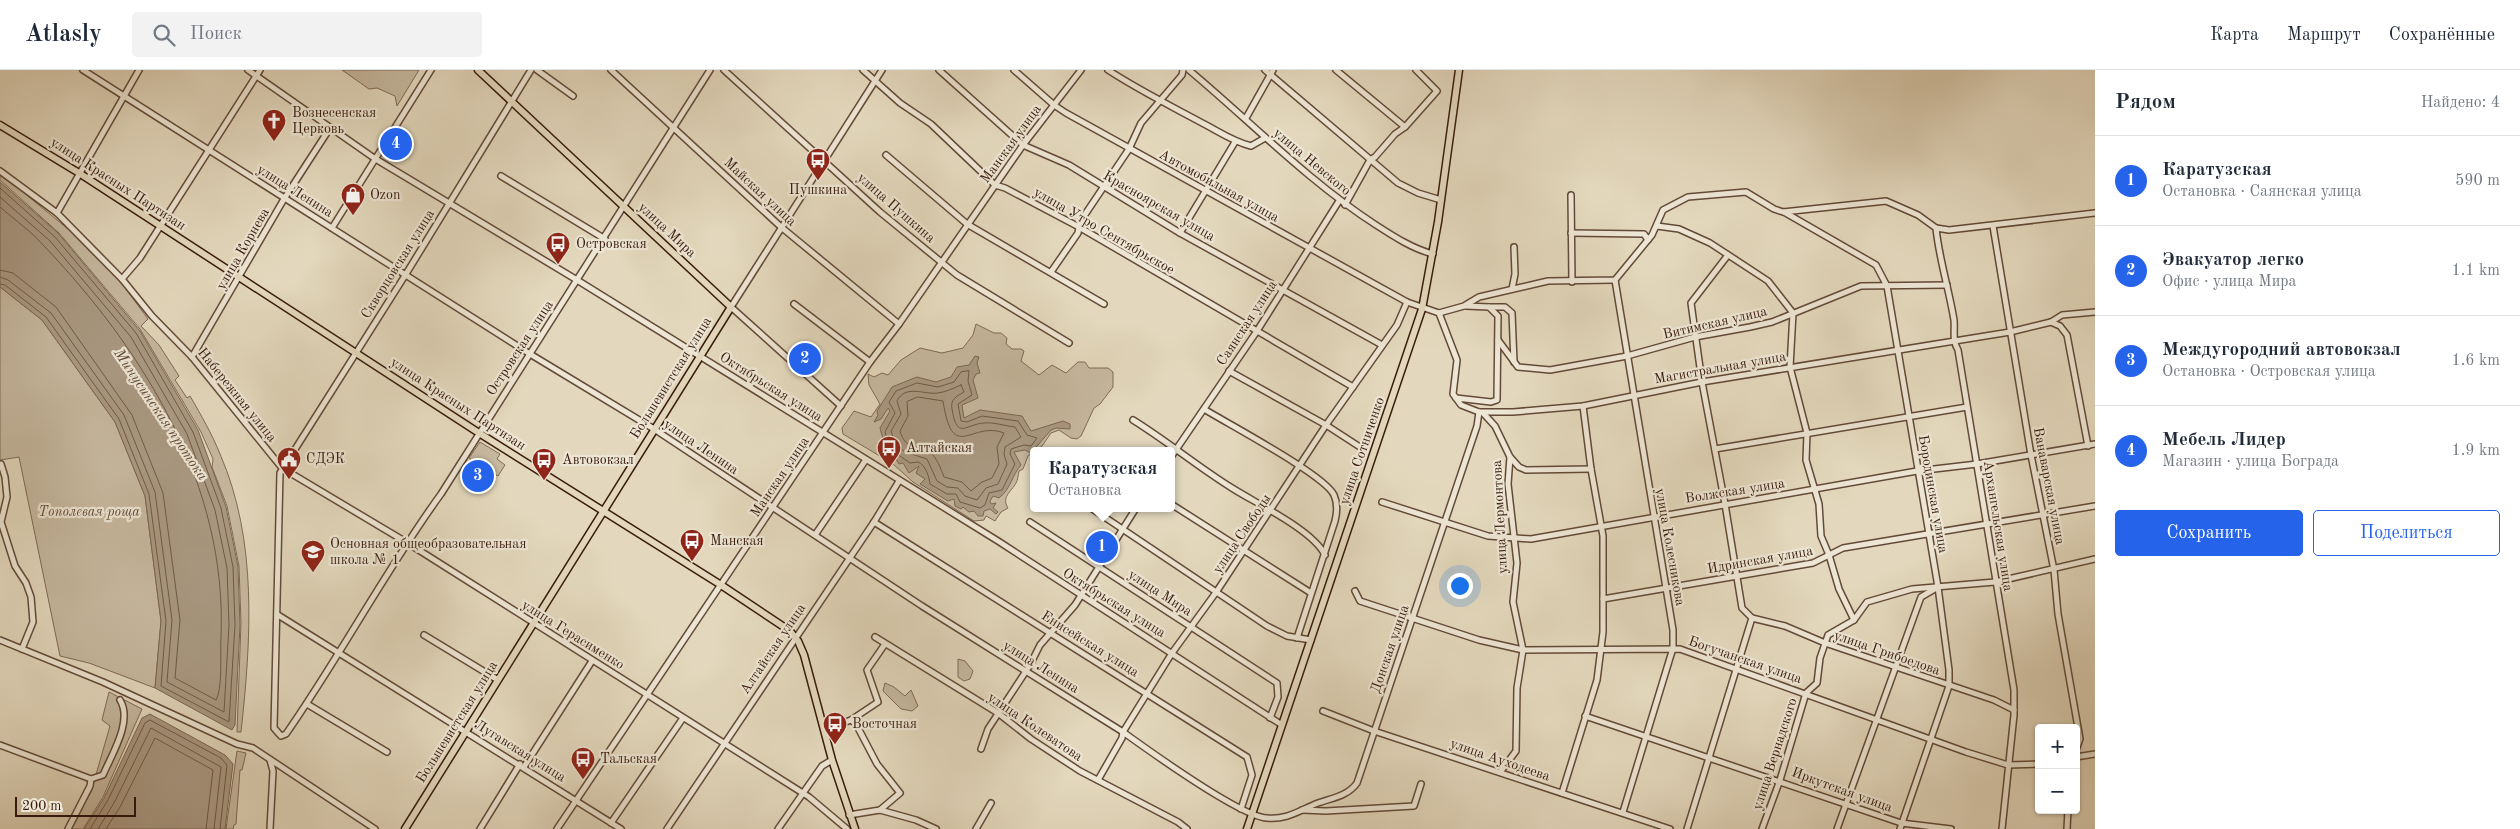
<!DOCTYPE html>
<html lang="ru">
<meta charset="utf-8">
<style>
:root{--surface:#fff;--page:#f2f2f3;--text:#1f2937;--muted:#747a83;--line:#e0e1e3;--accent:#2563eb}
body{margin:0;font-family:"Old Standard TT",serif;background:var(--page);color:var(--text)}
.controls{position:absolute;right:15px;bottom:15px;display:grid;overflow:hidden;border-radius:5px;box-shadow:0 1px 4px #0004}
.controls button{width:45px;height:45px;display:grid;place-items:center;padding:0;border:0;border-bottom:1px solid var(--line);background:var(--surface);color:var(--text);font:25px sans-serif}
.scale{position:absolute;left:15px;bottom:12px;width:121px;box-sizing:border-box;padding-left:5px;border:2px solid #381b0c;border-top:0;font-size:14px;line-height:18px;white-space:nowrap;color:#381b0c;-webkit-text-stroke:4px #ede6d4;paint-order:stroke}
.you{position:absolute;left:1459px;top:515px;width:18px;height:18px;margin:-12px;border:4px solid #fff;border-radius:50%;background:#1a73e8;box-shadow:0 0 0 8px #1a73e833}
.badge{display:grid;place-items:center;width:32px;height:32px;border-radius:50%;background:var(--accent);color:#fff;font-size:16px;font-weight:700}
.pin{position:absolute;translate:-50% -50%;border:2px solid #fff;box-shadow:0 1px 5px #0006}
.popup{position:absolute;left:1030px;top:377px;width:145px;height:65px;box-sizing:border-box;display:grid;place-content:center;border-radius:5px;background:var(--surface);filter:drop-shadow(0 1px 4px #0005);font-size:16px;white-space:nowrap;color:var(--muted)}
.popup b{font-size:19px;color:var(--text)}
.popup::after{content:'';position:absolute;left:50%;top:100%;margin-left:-10px;border:10px solid transparent;border-top-color:var(--surface)}
.list{margin:0;padding:0;list-style:none}
h2{display:flex;justify-content:space-between;align-items:center;height:65px;margin:0;padding:0 20px;font-size:21px}
h2 small{font-size:16px;font-weight:400;color:var(--muted)}
.list li{display:grid;grid-template-columns:32px 1fr auto;gap:15px;align-items:center;box-sizing:border-box;height:90px;padding:0 20px;border-top:1px solid var(--line)}
.list b{display:block;font-size:19px;white-space:nowrap}
.list p{margin:0;font-size:16px;white-space:nowrap;color:var(--muted)}
.list em{font-size:16px;font-style:normal;color:var(--muted)}
.actions{display:flex;gap:10px;padding:15px 20px}
.actions a{flex:1;padding:11px 0;border:1px solid var(--accent);border-radius:5px;text-align:center;font-size:18px;color:var(--accent)}
.actions .main{background:var(--accent);color:#fff}
.icon{flex:none;width:28px;height:28px;fill:none;stroke:currentColor;stroke-width:2;stroke-linecap:round;stroke-linejoin:round}
.map{position:relative;flex:none;width:2095px;height:759px;overflow:hidden}
header{display:flex;align-items:center;gap:30px;box-sizing:border-box;height:70px;padding:0 25px;background:var(--surface);border-bottom:1px solid var(--line)}
header strong{font-size:24px}
nav{display:flex;gap:28px;margin-inline-start:auto;font-size:18px}
.search{width:350px;height:45px;background:var(--page);display:flex;align-items:center;gap:12px;box-sizing:border-box;padding:0 18px;border-radius:5px;color:var(--muted);font-size:19px}
main{display:flex}
aside{flex:1;background:var(--surface)}
.map>svg:first-child{display:block}
.green{fill:#c6b89f;stroke:#7f6a56}
.water{fill:#a99881;stroke:#7c6652}
.lines{fill:none;stroke-linecap:round;stroke-linejoin:round}
.shore{stroke:#705a46;stroke-width:1}
.minor-casing{stroke:#634a38;stroke-width:8}
.major-casing{stroke:#381b0c;stroke-width:9}
.minor{stroke:#ede6d4;stroke-width:5}
.major{stroke:#e3d8bd;stroke-width:6}
.labels{text-anchor:middle;dominant-baseline:central;stroke-width:4.5;stroke-linejoin:round;paint-order:stroke}
.poi-label{font-size:14px;fill:#381b0c;stroke:#ede6d4;text-anchor:start}
.street-label{font-size:14px;fill:#381b0c;stroke:#ede6d4}
.park-label{font-size:14px;font-style:italic;fill:#634a38;stroke:#ede6d4}
.water-label{font-size:15px;font-style:italic;fill:#604735;stroke:#ede6d4}
</style>
<header>
<strong>Atlasly</strong>
<div class="search"><svg class="icon" aria-label="search" viewBox="0 0 24 24"><circle cx="10" cy="10" r="6"/><path d="M15 15l6 6"/></svg>Поиск</div>
<nav><a>Карта</a><a>Маршрут</a><a>Сохранённые</a></nav>
</header>
<main>
<div class="map">
<svg width="2095" height="759" viewBox="0 0 2095 759">
<rect width="100%" height="100%" fill="#e3d8bd"/>
<filter id="stains"><feTurbulence type="fractalNoise" baseFrequency=".004" numOctaves="4"/><feColorMatrix values="0 0 0 0 .2 0 0 0 0 .09 0 0 0 0 .02 0 0 0 .5 -.17"/></filter>
<radialGradient id="worn" r=".72"><stop offset=".6" stop-color="#630" stop-opacity="0"/><stop offset="1" stop-color="#630" stop-opacity=".3"/></radialGradient>
<g class="green">
<polygon points="342,0 419,0 397,36 395,26 377,18 369,19"/>
<path d="M0,103L74,164L120,211L148,249L141,256L159,275L179,306L175,310L187,328L190,326C201,345 212,364 220,384C258,471 251,571 241,662H237L241,553L239,496L227,436L212,397L213,389L201,362L140,259L59,163L0,110Z"/>
<polygon points="0,217 42,250 115,352 145,426 161,551 155,618 89,593 60,586 19,387 0,390"/>
<path d="M976,254L994,263H1001L1007,268L1006,274L1012,279H1021L1024,281L1021,291L1039,305L1052,295L1066,303L1078,292H1085L1089,298H1108L1113,302V317L1100,334L1094,338L1081,366L1077,369L1071,368L1059,360L1051,363L1042,376L1028,386L1023,399L1019,401C1018,405 1018,410 1016,413C1011,422 1001,427 1008,438L1001,442L995,451L986,446L984,450L974,451L913,412L893,394L843,364L842,358L854,341L871,347L880,334L869,315L868,304L874,307L882,303L888,305L901,290L920,278L942,283L963,278L973,265Z"/>
<polygon points="480,372 500,384 497,389 505,395 498,406 469,388"/>
<polygon points="958,589 965,591 973,601 970,609 964,611 958,607"/>
<polygon points="885,613 894,617 905,626 911,620 918,636 912,641 901,639 883,621"/>
<polygon points="109,622 142,639 103,727 83,759 70,759 91,722 110,656 102,650"/>
<polygon points="237,681 246,683 242,700 240,700 236,754 234,755 233,759 226,759"/>
</g>
<g class="water">
<polygon points="0,112 58,163 140,261 198,360 226,437 238,497 240,555 235,655 232,660 155,618 161,551 145,426 115,352 42,250 0,217"/>
<path d="M975,286L979,287L977,293L980,303L976,304L973,310L978,328L962,335L964,348L980,340L1022,346L1031,361L1063,351L1070,354V359L1056,358L1051,360L1031,383L1025,380L1014,382L1021,395C1012,405 1011,419 999,428L993,426L990,431L991,434L996,433L993,438L998,442L996,444L990,439L984,441L983,446H978L974,441L969,442L963,437L961,439L955,436L954,429L948,431L920,414L925,409L916,403L919,396L909,403L903,393L899,394L893,385L887,384L880,358L890,341L888,338L881,349L874,352L878,345L877,341L892,317L917,307L936,312L951,307L957,297L969,295Z"/>
<polygon points="150,644 225,685 233,694 225,759 84,759 104,728 142,648"/>
</g>
<g class="lines">
<g class="shore">
<polyline points="0,118 55,167 136,263 193,362 221,438 233,497 235,555 229,652 161,616 166,551 149,424 119,349 46,247 5,215 0,214"/>
<polyline points="0,127 50,171 131,267 187,364 215,440 227,498 229,555 224,642 167,612 172,550 155,422 124,345 51,243 8,210 0,207"/>
<path d="M0,137C15,150 32,162 45,177C145,282 227,416 221,566C220,582 223,617 216,630L175,608L180,550L163,423L132,345L56,237L13,203L0,200"/>
<path d="M969,301L968,311L972,325L958,334L961,351L967,352L982,346L1018,351L1027,365L1037,368L1031,376L1024,375L1011,379L1010,384L1015,394L1002,420L989,423L985,435L980,438L960,432L956,424H947L930,414C929,407 926,395 918,392L910,393L890,379L885,362L895,343L889,332L896,321L917,313L938,317L954,312L961,302Z"/>
<path d="M961,315L964,322C957,326 950,329 952,339C957,371 966,354 984,353C994,352 1005,356 1015,357L1021,367L1005,377L1004,384L1007,394L998,414L986,418L977,430L965,426L958,418L947,417L937,411L927,389L905,382L895,373L891,361L901,344L897,331C905,314 925,325 938,323C946,322 954,318 961,315Z"/>
<path d="M918,327L943,331C953,395 971,350 1004,363L997,377L999,394L992,408L982,412L971,421L962,412L944,407C941,399 937,388 930,382C918,372 906,382 900,361L908,346L907,332Z"/>
<polyline points="90,759 108,730 145,653 150,650 221,688 227,695 220,759"/>
<polyline points="98,759 114,733 151,658 221,697 214,759"/>
<polyline points="106,759 120,737 155,668 213,700 206,759"/>
</g>
<defs>
<g id="minor">
<path d="M83,0L530,284L654,359L922,536L1123,662C1148,680 1241,747 1267,748C1287,750 1300,740 1318,733C1332,728 1348,726 1357,713L1477,356L1479,342"/>
<polyline points="248,0 374,88 577,210 998,471 1282,655"/>
<path d="M531,0L406,204L280,403L274,658L281,666L286,664C341,585 385,501 441,424L710,0"/>
<polyline points="537,0 573,26"/>
<polyline points="611,0 781,157 899,254"/>
<polyline points="724,0 880,142 957,205 1069,273"/>
<polyline points="863,0 900,33 931,54 995,115 1005,118 1079,157 1353,317"/>
<polyline points="939,0 1023,75 1069,95 1180,163 1382,275"/>
<polyline points="1014,0 1054,35 1066,43 1407,232 1439,243 1457,290 1453,324 1461,335 1479,342 1513,342 1583,336 1702,312 2010,262 2051,252 2062,245 2095,242"/>
<path d="M1108,0C1140,21 1173,37 1206,55C1221,63 1234,72 1251,76L1265,68"/>
<path d="M1189,0C1251,52 1308,111 1376,155C1393,166 1413,179 1433,184"/>
<polyline points="1265,0 1398,113 1418,123 1441,130"/>
<polyline points="1336,0 1405,57"/>
<polyline points="1246,48 1273,0"/>
<polyline points="886,85 967,154 1104,234"/>
<polyline points="0,101 57,143 122,209 152,246 192,287 282,398 406,472 809,727 847,759"/>
<polyline points="501,106 605,169"/>
<polyline points="1571,125 1572,212"/>
<polyline points="1345,135 1370,90 1375,87 1395,64 1405,57 1437,21 1416,0"/>
<polyline points="1784,142 1876,195 1887,216 1938,517 1949,600 1949,616 1900,759"/>
<polyline points="57,143 139,0"/>
<polyline points="1657,156 1679,159 1710,173 1768,211 1793,243 1790,297 1807,363 1806,390 1819,434 1821,466 1829,485 1839,519 1854,550 1828,565 1820,588 1817,613 1806,623 1780,710 1762,759"/>
<polyline points="1993,156 2031,385 2054,500 2058,544 2080,669 2076,680"/>
<polyline points="332,158 431,0"/>
<path d="M1936,158C1939,189 1949,219 1954,250C1955,261 1952,270 1958,280L2014,620V645L2002,759"/>
<polyline points="1180,163 1235,72"/>
<polyline points="1571,163 1644,164 1648,170"/>
<polyline points="1051,202 1078,163 1080,152 1129,79 1141,53 1182,5 1183,0"/>
<polyline points="122,209 140,188 260,0"/>
<polyline points="1615,210 1673,560 1673,578 1623,742"/>
<polyline points="1512,219 1515,204 1514,177"/>
<polyline points="794,234 870,292"/>
<polyline points="1489,237 1505,237 1512,243 1514,292"/>
<polyline points="1439,243 1464,236 1479,227 1548,211 1615,210 1652,165 1663,140 1688,127 1746,122 1774,139 1783,142 1886,131 1918,145 1936,158 1949,160 2095,143"/>
<polyline points="2051,252 2060,256 2067,265 2088,376"/>
<polyline points="1498,270 1518,297 1550,300 1627,286 1695,267 1750,257 1772,252 1861,216 1947,215"/>
<polyline points="192,287 284,129 330,58"/>
<polyline points="1229,301 1326,355 1363,379"/>
<polyline points="1456,328 1491,332 1497,330 1498,246 1489,237 1466,236"/>
<polyline points="841,336 731,237 882,0"/>
<path d="M1204,339C1228,354 1325,405 1334,425C1338,434 1337,443 1335,451L1297,568"/>
<polyline points="1483,343 1495,356 1510,387 1508,414 1517,493 1513,532 1523,580 1517,618 1516,681 1501,701"/>
<path d="M1133,350C1167,371 1198,397 1232,418C1257,434 1313,460 1325,485"/>
<polyline points="1715,379 1967,337"/>
<polyline points="1171,387 1257,261 1339,131"/>
<polyline points="1510,387 1519,397 1526,400 1591,399"/>
<polyline points="1,394 5,407 7,427 1,452 15,496 26,513 31,527 33,552 22,579"/>
<polyline points="1382,432 1488,466 1531,469 1917,401 1977,394 2095,374"/>
<polyline points="1171,434 1311,523"/>
<polyline points="1091,438 1267,556 1287,566 1311,570"/>
<polyline points="874,452 1247,687 1252,705 1241,739"/>
<polyline points="1030,452 1277,613 1278,627 1270,648"/>
<polyline points="815,465 865,391"/>
<polyline points="1355,521 1360,531 1479,570 1523,580 1680,579 1966,682 2008,695 2039,694"/>
<polyline points="1603,529 1813,493 1843,478 2095,436"/>
<polyline points="278,545 621,759"/>
<polyline points="1752,548 1785,556 1825,573 1994,630 2014,640"/>
<polyline points="1854,550 1867,532 1912,519 1995,512 2095,489"/>
<polyline points="424,565 498,610"/>
<polyline points="875,567 998,643 1031,669 1080,701 1178,752 1187,759"/>
<polyline points="0,570 103,612 237,674 253,678 375,759"/>
<polyline points="307,634 387,682"/>
<polyline points="1323,641 1374,661 1670,759"/>
<polyline points="1585,646 1901,753 1951,759"/>
<polyline points="851,650 856,654 877,694 900,723 880,740"/>
<polyline points="824,660 851,650 878,632 867,600 885,574"/>
<polyline points="0,675 91,709"/>
<polyline points="981,679 988,659 1030,595 1040,575 1075,535 1136,438"/>
<polyline points="2076,687 2095,684"/>
<polyline points="524,697 592,591"/>
<polyline points="1098,710 1122,668 1123,662 1172,583 1217,521 1326,355 1397,255 1407,232"/>
<polyline points="1562,723 1597,610 1603,562 1603,466 1591,399 1583,336"/>
<polyline points="1302,740 1326,741 1414,736 1421,714"/>
<polyline points="849,745 880,740 916,750 936,759"/>
<polyline points="611,753 683,648"/>
<path d="M68,759L90,716L91,709L103,705C112,684 133,651 120,630"/>
<polyline points="270,759 273,701 270,690"/>
<polyline points="480,759 520,694"/>
<polyline points="557,759 870,292 899,254 1023,75 1081,0"/>
<polyline points="667,759 874,452 899,411"/>
<polyline points="778,759 822,696 832,690"/>
<polyline points="976,759 991,733"/>
<polyline points="1687,759 1752,548 1742,538 1725,434 1702,312 1691,233 1728,185"/>
<polyline points="1837,759 1921,527 1938,517"/>
<polyline points="2067,759 2068,740"/>
</g>
<g id="major">
<polyline points="0,55 79,103 479,363 721,515 790,561 798,571 804,585 832,690 855,759"/>
<polyline points="405,759 731,237 478,0"/>
<polyline points="1247,759 1422,239 1438,152 1459,0"/>
</g>
</defs>
<use href="#minor" class="minor-casing"/>
<use href="#major" class="major-casing"/>
<use href="#minor" class="minor"/>
<use href="#major" class="major"/>
</g>
<defs>
<symbol id="church-pin" viewBox="-11 -11 22 30"><path d="M0 17L-7.5 6A9.5 9.5 0 1 1 7.5 6Z" fill="#8f2418" stroke="#ede6d4"/><path d="M-1.2-6h2.4v3.5h3.3v2.4h-3.3V6h-2.4V-.1h-3.3v-2.4h3.3Z" fill="#fff"/></symbol>
<symbol id="bus-pin" viewBox="-11 -11 22 30"><path d="M0 17L-7.5 6A9.5 9.5 0 1 1 7.5 6Z" fill="#8f2418" stroke="#ede6d4"/><path d="M-5-6H5V4H4V6H2V4H-2V6H-4V4H-5ZM-3.5-4V0h7V-4ZM-3.5 1.2v1.5H-2V1.2ZM2 1.2v1.5H3.5V1.2Z" fill="#fff"/></symbol>
<symbol id="shop-pin" viewBox="-11 -11 22 30"><path d="M0 17L-7.5 6A9.5 9.5 0 1 1 7.5 6Z" fill="#8f2418" stroke="#ede6d4"/><path d="M-5-2.5h2.3a2.7 3.5 0 0 1 5.4 0H5L5.5 6h-11ZM-1.5-2.5h3a1.5 2.3 0 0 0-3 0Z" fill="#fff"/></symbol>
<symbol id="civic-pin" viewBox="-11 -11 22 30"><path d="M0 17L-7.5 6A9.5 9.5 0 1 1 7.5 6Z" fill="#8f2418" stroke="#ede6d4"/><path d="M-.6-6.5H3V-4.5H.6V-3L4-1V1h2V6H-6V1h2V-1L-.6-3ZM-1.2 2.5V6h2.4V2.5Z" fill="#fff"/></symbol>
<symbol id="school-pin" viewBox="-11 -11 22 30"><path d="M0 17L-7.5 6A9.5 9.5 0 1 1 7.5 6Z" fill="#8f2418" stroke="#ede6d4"/><path d="M0-5L7-2L0 1L-7-2ZM-4 1L0 2.5L4 1V4Q0 6-4 4Z" fill="#fff"/></symbol>
</defs>
<g fill-rule="evenodd">
<use href="#church-pin" x="260" y="37" width="28" height="38"/>
<use href="#bus-pin" x="804" y="76" width="28" height="38"/>
<use href="#shop-pin" x="339" y="111" width="28" height="38"/>
<use href="#bus-pin" x="544" y="160" width="28" height="38"/>
<use href="#bus-pin" x="875" y="364" width="28" height="38"/>
<use href="#civic-pin" x="275" y="375" width="28" height="38"/>
<use href="#bus-pin" x="530" y="376" width="28" height="38"/>
<use href="#bus-pin" x="678" y="457" width="28" height="38"/>
<use href="#school-pin" x="299" y="468" width="28" height="38"/>
<use href="#bus-pin" x="821" y="640" width="28" height="38"/>
<use href="#bus-pin" x="569" y="675" width="28" height="38"/>
</g>
<g class="labels">
<g class="poi-label">
<text x="292" y="43">Вознесенская<tspan x="292" dy="16">Церковь</tspan></text>
<text x="818" y="120" text-anchor="middle">Пушкина</text>
<text x="370" y="125">Ozon</text>
<text x="576" y="174">Островская</text>
<text x="906" y="378">Алтайская</text>
<text x="306" y="389">СДЭК</text>
<text x="562" y="390">Автовокзал</text>
<text x="710" y="471">Манская</text>
<text x="330" y="474">Основная общеобразовательная<tspan x="330" dy="16">школа № 1</tspan></text>
<text x="852" y="654">Восточная</text>
<text x="600" y="689">Тальская</text>
</g>
<g class="street-label">
<text transform="translate(1011 74) rotate(-54)">Манская улица</text>
<text transform="translate(1312 92) rotate(40)">улица Невского</text>
<text transform="translate(118 114) rotate(33)">улица Красных Партизан</text>
<text transform="translate(1219 116) rotate(29)">Автомобильная улица</text>
<text transform="translate(295 121) rotate(32)">улица Ленина</text>
<text transform="translate(760 122) rotate(43)">Майская улица</text>
<text transform="translate(1159 136) rotate(30)">Красноярская улица</text>
<text transform="translate(896 138) rotate(41)">улица Пушкина</text>
<text transform="translate(667 160) rotate(43)">улица Мира</text>
<text transform="translate(1104 161) rotate(30)">улица Утро Сентябрьское</text>
<text transform="translate(243 179) rotate(-60)">улица Корнева</text>
<text transform="translate(398 194) rotate(-58)">Скворцовская улица</text>
<text transform="translate(1247 253) rotate(-57)">Саянская улица</text>
<text transform="translate(1715 253) rotate(-13)">Витимская улица</text>
<text transform="translate(520 278) rotate(-57)">Островская улица</text>
<text transform="translate(1720 298) rotate(-10)">Магистральная улица</text>
<text transform="translate(671 308) rotate(-58)">Большевистская улица</text>
<text transform="translate(771 317) rotate(32)">Октябрьская улица</text>
<text transform="translate(237 325) rotate(51)">Набережная улица</text>
<text transform="translate(458 334) rotate(33)">улица Красных Партизан</text>
<text transform="translate(701 377) rotate(34)">улица Ленина</text>
<text transform="translate(1362 381) rotate(-71)">улица Сотниченко</text>
<text transform="translate(780 407) rotate(-56)">Манская улица</text>
<text transform="translate(2049 416) rotate(79)">Ванаварская улица</text>
<text transform="translate(1735 421) rotate(-9)">Волжская улица</text>
<text transform="translate(1933 424) rotate(80)">Бородинская улица</text>
<text transform="translate(1500 447) rotate(-93)">улица Лермонтова</text>
<text transform="translate(1998 456) rotate(81)">Архангельская улица</text>
<text transform="translate(1242 464) rotate(-56)">улица Свободы</text>
<text transform="translate(1670 477) rotate(80)">улица Колесникова</text>
<text transform="translate(1760 490) rotate(-10)">Идринская улица</text>
<text transform="translate(1160 523) rotate(33)">улица Мира</text>
<text transform="translate(1114 533) rotate(32)">Октябрьская улица</text>
<text transform="translate(573 565) rotate(32)">улица Герасименко</text>
<text transform="translate(1090 574) rotate(32)">Енисейская улица</text>
<text transform="translate(773 579) rotate(-56)">Алтайская улица</text>
<text transform="translate(1390 579) rotate(-71)">Донская улица</text>
<text transform="translate(1887 583) rotate(19)">улица Грибоедова</text>
<text transform="translate(1745 590) rotate(19)">Богучанская улица</text>
<text transform="translate(1041 597) rotate(32)">улица Ленина</text>
<text transform="translate(457 652) rotate(-58)">Большевистская улица</text>
<text transform="translate(1035 657) rotate(34)">улица Колеватова</text>
<text transform="translate(520 681) rotate(32)">Лугавская улица</text>
<text transform="translate(1775 684) rotate(-72)">улица Вернадского</text>
<text transform="translate(1500 690) rotate(19)">улица Ауходеева</text>
<text transform="translate(1842 720) rotate(20)">Иркутская улица</text>
</g>
<g class="park-label">
<text x="89" y="442">Тополевая роща</text>
</g>
<g class="water-label">
<text transform="translate(160 345) rotate(56)">Минусинская протока</text>
</g>
</g>
<rect width="100%" height="100%" filter="url(#stains)"/>
<rect width="100%" height="100%" fill="url(#worn)"/>
</svg>
<div class="controls">
<button>+</button>
<button>−</button>
</div>
<div class="scale">200 m</div>
<div class="you"></div>
<div class="pin badge" style="left:1102px;top:477px">1</div>
<div class="popup"><b>Каратузская</b>Остановка</div>
<div class="pin badge" style="left:805px;top:289px">2</div>
<div class="pin badge" style="left:478px;top:406px">3</div>
<div class="pin badge" style="left:396px;top:74px">4</div>
</div>
<aside>
<h2>Рядом<small>Найдено: 4</small></h2>
<ul class="list">
<li><span class="badge">1</span><div><b>Каратузская</b><p>Остановка · Саянская улица</p></div><em>590 m</em></li>
<li><span class="badge">2</span><div><b>Эвакуатор легко</b><p>Офис · улица Мира</p></div><em>1.1 km</em></li>
<li><span class="badge">3</span><div><b>Междугородний автовокзал</b><p>Остановка · Островская улица</p></div><em>1.6 km</em></li>
<li><span class="badge">4</span><div><b>Мебель Лидер</b><p>Магазин · улица Бограда</p></div><em>1.9 km</em></li>
</ul>
<div class="actions"><a class="main">Сохранить</a><a>Поделиться</a></div>
</aside>
</main>
